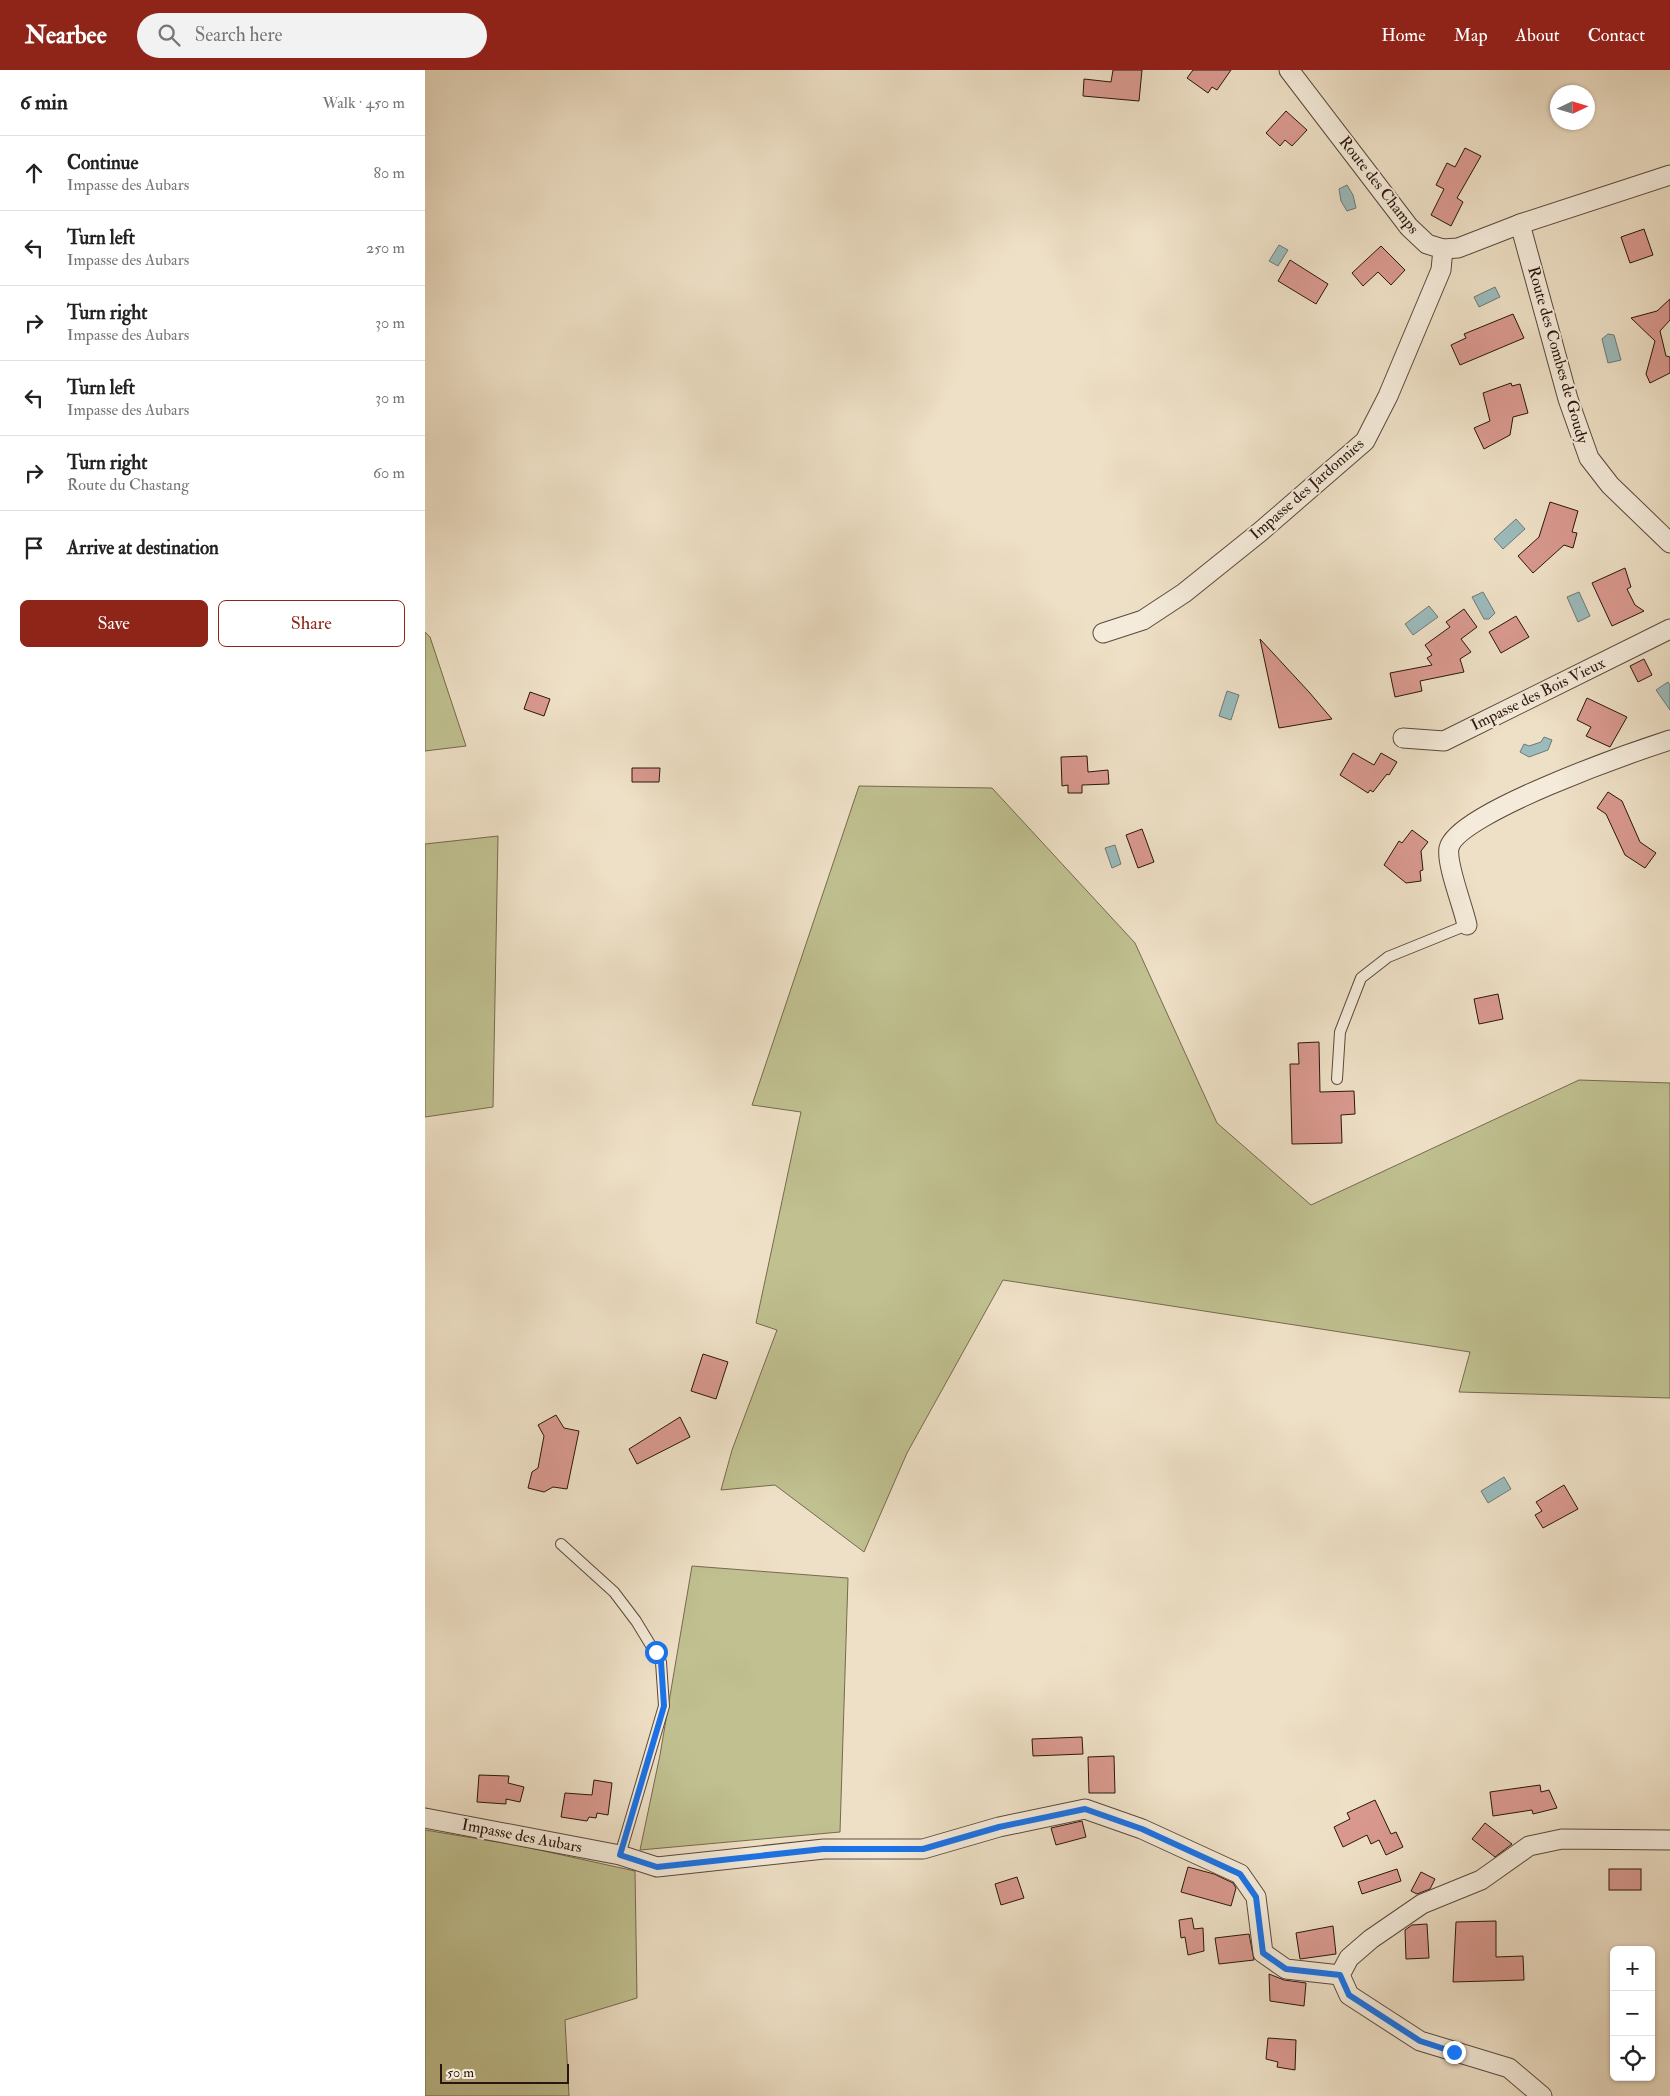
<!DOCTYPE html>
<meta charset="utf-8">
<style>
:root{--surface:#fff;--page:#f2f2f2;--text:#222;--muted:#767676;--line:#e0e0e0;--accent:#8f2418}
body{margin:0;font-family:"IM FELL Double Pica",serif;background:var(--page);color:var(--text)}
.controls{position:absolute;right:15px;bottom:15px;display:grid;overflow:hidden;border-radius:8px;box-shadow:0 1px 4px #0004}
.controls button{width:45px;height:45px;display:grid;place-items:center;padding:0;border:0;border-bottom:1px solid var(--line);background:var(--surface);color:var(--text);font:25px sans-serif}
.compass{position:absolute;left:1125px;top:15px;width:45px;height:45px;border-radius:50%;background:var(--surface);box-shadow:0 1px 4px #0004;rotate:86deg}
.scale{position:absolute;left:15px;bottom:12px;width:129px;box-sizing:border-box;padding-left:5px;border:2px solid #2b150d;border-top:0;font-size:14px;line-height:18px;white-space:nowrap;color:#2b150d;-webkit-text-stroke:4px #f4ebda;paint-order:stroke}
.stop{position:absolute;width:15px;height:15px;margin:-11px;border:4px solid #1a73e8;border-radius:50%;background:#fff}
.stop.end{background:#1a73e8;border-color:#fff;box-shadow:0 1px 5px #0008}
.list{margin:0;padding:0;list-style:none}
h2{display:flex;justify-content:space-between;align-items:center;height:65px;margin:0;padding:0 20px;font-size:21px}
h2 small{font-size:16px;font-weight:400;color:var(--muted)}
.list li{display:grid;grid-template-columns:32px 1fr auto;gap:15px;align-items:center;box-sizing:border-box;height:75px;padding:0 20px;border-top:1px solid var(--line)}
.list b{display:block;font-size:19px;white-space:nowrap}
.list p{margin:0;font-size:16px;white-space:nowrap;color:var(--muted)}
.list em{font-size:16px;font-style:normal;color:var(--muted)}
.actions{display:flex;gap:10px;padding:15px 20px}
.actions a{flex:1;padding:11px 0;border:1px solid var(--accent);border-radius:8px;text-align:center;font-size:18px;color:var(--accent)}
.actions .main{background:var(--accent);color:#fff}
.icon{flex:none;width:28px;height:28px;fill:none;stroke:currentColor;stroke-width:2;stroke-linecap:round;stroke-linejoin:round}
.map{position:relative;flex:none;width:1245px;height:2026px;overflow:hidden}
header{display:flex;align-items:center;gap:30px;box-sizing:border-box;height:70px;padding:0 25px;background:var(--accent);color:#fff}
header strong{font-size:24px}
nav{display:flex;gap:28px;margin-inline-start:auto;font-size:18px}
.search{width:350px;height:45px;background:var(--page);display:flex;align-items:center;gap:12px;box-sizing:border-box;padding:0 18px;border-radius:28px;color:var(--muted);font-size:19px}
main{display:flex}
aside{flex:1;background:var(--surface)}
.map>svg:first-child{display:block}
.green{fill:#c0c090;stroke:#766a4e}
.water{fill:#9bbbbc;stroke:#6e7976}
.building{fill:#d9998f;stroke:#2b150d}
.lines{fill:none;stroke-linecap:round;stroke-linejoin:round}
.lane-casing{stroke:#5c483b;stroke-width:12}
.street-casing{stroke:#5c483b;stroke-width:21}
.lane{stroke:#f4ebda;stroke-width:10}
.street{stroke:#f4ebda;stroke-width:19}
.route{stroke:#1a73e8;stroke-width:6}
.labels{text-anchor:middle;dominant-baseline:central;stroke-width:4;stroke-linejoin:round;paint-order:stroke}
.street-label{font-size:16px;fill:#2b150d;stroke:#f4ebda}
</style>
<header>
<strong>Nearbee</strong>
<div class="search"><svg class="icon" aria-label="search" viewBox="0 0 24 24"><circle cx="10" cy="10" r="6"/><path d="M15 15l6 6"/></svg>Search here</div>
<nav><a>Home</a><a>Map</a><a>About</a><a>Contact</a></nav>
</header>
<main>
<aside>
<h2>6 min<small>Walk · 450 m</small></h2>
<ul class="list">
<li><svg class="icon" aria-label="ahead" viewBox="0 0 24 24"><path d="M12 20V5M6 11l6-6 6 6"/></svg><div><b>Continue</b><p>Impasse des Aubars</p></div><em>80 m</em></li>
<li><svg class="icon" aria-label="left" viewBox="0 0 24 24"><path d="M17 20v-9H6M10 6l-5 5 5 5"/></svg><div><b>Turn left</b><p>Impasse des Aubars</p></div><em>250 m</em></li>
<li><svg class="icon" aria-label="right" viewBox="0 0 24 24"><path d="M7 20v-9h11M14 6l5 5-5 5"/></svg><div><b>Turn right</b><p>Impasse des Aubars</p></div><em>30 m</em></li>
<li><svg class="icon" aria-label="left" viewBox="0 0 24 24"><path d="M17 20v-9H6M10 6l-5 5 5 5"/></svg><div><b>Turn left</b><p>Impasse des Aubars</p></div><em>30 m</em></li>
<li><svg class="icon" aria-label="right" viewBox="0 0 24 24"><path d="M7 20v-9h11M14 6l5 5-5 5"/></svg><div><b>Turn right</b><p>Route du Chastang</p></div><em>60 m</em></li>
<li><svg class="icon" aria-label="arrive" viewBox="0 0 24 24"><path d="M6 21V4h12l-3 4 3 4H6"/></svg><div><b>Arrive at destination</b></div></li>
</ul>
<div class="actions"><a class="main">Save</a><a>Share</a></div>
</aside>
<div class="map">
<svg width="1245" height="2026" viewBox="0 0 1245 2026">
<rect width="100%" height="100%" fill="#eee0c6"/>
<filter id="stains"><feTurbulence type="fractalNoise" baseFrequency=".004" numOctaves="4"/><feColorMatrix values="0 0 0 0 .2 0 0 0 0 .09 0 0 0 0 .02 0 0 0 .5 -.17"/></filter>
<radialGradient id="worn" r=".72"><stop offset=".6" stop-color="#630" stop-opacity="0"/><stop offset="1" stop-color="#630" stop-opacity=".3"/></radialGradient>
<g class="green">
<polygon points="0,562 5,567 41,676 0,681"/>
<polygon points="434,716 567,718 710,873 792,1053 886,1135 1154,1010 1245,1013 1245,1328 1034,1322 1045,1282 578,1210 482,1383 439,1482 350,1415 296,1420 307,1380 352,1260 331,1253 376,1042 327,1035"/>
<polygon points="73,766 68,1037 0,1047 0,774"/>
<polygon points="267,1496 423,1508 415,1762 215,1780 235,1685"/>
<polygon points="0,1760 96,1776 210,1801 212,1928 140,1950 144,2026 0,2026"/>
</g>
<g class="water">
<polygon points="922,115 928,125 931,138 922,141 916,131 914,119"/>
<polygon points="854,175 863,180 853,196 844,191"/>
<polygon points="1070,217 1075,227 1054,237 1049,227"/>
<polygon points="1183,264 1189,265 1196,290 1183,293 1177,269"/>
<polygon points="1091,449 1100,459 1078,479 1069,469"/>
<polygon points="1058,522 1070,543 1064,549 1059,549 1047,527"/>
<polygon points="1154,522 1165,546 1153,552 1142,527"/>
<polygon points="1004,536 1013,547 988,565 980,554"/>
<polygon points="1243,612 1245,615 1245,640 1231,620"/>
<polygon points="802,621 814,625 806,650 794,646"/>
<polygon points="1119,667 1127,670 1123,680 1104,687 1095,682 1099,674 1104,676 1116,672"/>
<polygon points="690,775 696,794 687,798 680,778"/>
<polygon points="1079,1407 1086,1419 1063,1433 1056,1421"/>
</g>
<g class="building">
<polygon points="688,0 717,0 714,31 658,26 659,9 686,12"/>
<polygon points="768,0 806,0 792,20 787,17 783,23 762,8"/>
<polygon points="861,41 882,60 867,76 860,70 855,76 841,63"/>
<polygon points="1040,78 1056,86 1032,128 1038,132 1026,156 1006,145 1019,119 1011,115 1022,93 1030,97"/>
<polygon points="1219,159 1228,185 1205,193 1196,167"/>
<polygon points="956,176 980,200 966,215 953,202 938,216 927,203"/>
<polygon points="865,190 903,214 891,234 853,211"/>
<polygon points="1245,229 1245,250 1235,261 1241,286 1245,287 1245,303 1225,313 1221,304 1230,271 1206,248 1232,241"/>
<polygon points="1088,244 1099,268 1035,295 1026,275 1041,268 1039,264"/>
<polygon points="1086,313 1087,316 1095,314 1103,343 1088,347 1085,365 1059,379 1049,358 1065,351 1058,323"/>
<polygon points="1125,432 1153,441 1147,462 1152,463 1148,478 1139,475 1108,503 1093,486 1114,467"/>
<polygon points="1200,498 1206,517 1202,519 1210,535 1219,541 1187,556 1167,513"/>
<polygon points="1039,539 1052,557 1036,569 1046,582 1035,589 1039,602 995,611 997,621 970,627 965,603 1007,595 1002,588 1007,585 1000,575 1025,557 1021,552"/>
<polygon points="1091,546 1104,567 1076,583 1064,562"/>
<polygon points="835,569 884,622 907,649 854,658"/>
<polygon points="1219,589 1227,605 1213,612 1205,596"/>
<polygon points="105,622 125,629 119,646 99,639"/>
<polygon points="1162,628 1202,647 1185,677 1161,666 1166,657 1152,650"/>
<polygon points="928,683 949,695 956,683 972,692 964,705 962,704 948,722 945,720 943,723 915,705"/>
<polygon points="662,686 663,702 683,700 684,714 657,715 657,723 643,723 643,715 637,716 636,687"/>
<polygon points="207,698 235,698 234,712 207,712"/>
<polygon points="1183,722 1197,731 1215,772 1231,783 1220,798 1200,785 1181,744 1172,738"/>
<polygon points="717,759 729,792 713,798 701,765"/>
<polygon points="987,760 1003,772 996,781 998,800 995,801 996,811 981,813 959,795 974,771 977,773"/>
<polygon points="1073,924 1078,949 1054,954 1049,929"/>
<polygon points="894,972 895,1022 929,1021 930,1044 916,1045 917,1073 867,1074 865,994 874,994 873,973"/>
<polygon points="278,1284 303,1292 291,1329 266,1321"/>
<polygon points="131,1345 139,1358 154,1361 142,1419 128,1417 119,1422 103,1418 107,1402 113,1398 119,1366 113,1355"/>
<polygon points="255,1347 265,1367 212,1394 204,1379"/>
<polygon points="1139,1415 1153,1439 1118,1458 1110,1445 1117,1441 1111,1432"/>
<polygon points="657,1667 658,1684 608,1686 607,1669"/>
<polygon points="689,1686 690,1723 664,1723 663,1687"/>
<polygon points="54,1705 84,1706 83,1713 99,1717 95,1732 81,1729 81,1734 52,1732"/>
<polygon points="169,1710 187,1713 183,1745 172,1743 171,1748 164,1747 162,1751 136,1747 140,1723 167,1725"/>
<polygon points="1115,1715 1116,1722 1124,1720 1132,1738 1108,1744 1107,1740 1068,1746 1065,1722"/>
<polygon points="950,1730 966,1764 971,1762 978,1777 961,1785 954,1770 946,1774 942,1765 918,1777 909,1757 925,1749 922,1743"/>
<polygon points="657,1751 661,1767 631,1775 626,1758"/>
<polygon points="1060,1753 1087,1774 1070,1787 1047,1769"/>
<polygon points="763,1797 789,1804 808,1813 811,1818 806,1836 756,1822"/>
<polygon points="972,1799 976,1811 937,1824 933,1812"/>
<rect x="1184" y="1799" width="32" height="21"/>
<polygon points="996,1802 1010,1809 1005,1819 992,1824 986,1821"/>
<polygon points="592,1807 599,1828 576,1835 570,1814"/>
<polygon points="767,1848 769,1859 778,1858 779,1881 763,1885 760,1867 756,1868 754,1850"/>
<polygon points="1071,1851 1071,1887 1098,1886 1099,1910 1028,1912 1031,1852"/>
<polygon points="1002,1854 1004,1888 981,1889 980,1860 987,1855"/>
<polygon points="908,1856 911,1884 875,1889 871,1863"/>
<polygon points="824,1864 829,1890 794,1894 790,1868"/>
<polygon points="844,1904 859,1910 881,1913 879,1936 845,1931"/>
<polygon points="843,1968 871,1970 870,2000 852,1997 853,1992 841,1989"/>
</g>
<g class="lines">
<defs>
<g id="lane">
<polyline points="912,1009 915,962 936,908 963,887 1042,855"/>
<polyline points="136,1474 189,1522 211,1551 236,1592 239,1636 195,1785"/>
</g>
<g id="street">
<polyline points="864,0 984,157 1002,174 1018,179 1033,178 1095,154 1245,105"/>
<polyline points="1095,154 1143,329 1164,388 1185,415 1245,473"/>
<polyline points="678,563 718,550 759,523 835,462 940,371 963,326 1016,200 1018,179"/>
<polyline points="978,668 1019,671 1245,559"/>
<path d="M1042,855C1038,836 1021,794 1024,778C1032,743 1208,682 1245,670"/>
<polyline points="0,1748 195,1785 232,1797 399,1779 498,1779 574,1757 660,1739 717,1759 815,1804 831,1827 838,1883 861,1899 915,1905"/>
<polyline points="1117,2026 1084,1998 995,1971 924,1925 915,1905 924,1888 946,1869 997,1834 1056,1810 1104,1776 1137,1769 1245,1770"/>
</g>
</defs>
<use href="#lane" class="lane-casing"/>
<use href="#street" class="street-casing"/>
<use href="#lane" class="lane"/>
<use href="#street" class="street"/>
</g>
<g class="lines">
<polyline class="route" points="231,1582 236,1592 239,1636 195,1785 232,1797 398,1779 498,1779 574,1757 660,1739 717,1759 815,1804 831,1827 838,1883 861,1899 915,1905 924,1925 995,1971 1029,1982"/>
</g>
<g class="labels">
<g class="street-label">
<text transform="translate(954 115) rotate(52)">Route des Champs</text>
<text transform="translate(1133 285) rotate(74)">Route des Combes de Goudy</text>
<text transform="translate(882 419) rotate(-41)">Impasse des Jardonnies</text>
<text transform="translate(1113 624) rotate(-26)">Impasse des Bois Vieux</text>
<text transform="translate(97 1766) rotate(11)">Impasse des Aubars</text>
</g>
</g>
<rect width="100%" height="100%" filter="url(#stains)"/>
<rect width="100%" height="100%" fill="url(#worn)"/>
</svg>
<div class="controls">
<button>+</button>
<button>−</button>
<button><svg class="icon" aria-label="locate" viewBox="0 0 24 24"><circle cx="12" cy="12" r="6"/><path d="M12 2v4M12 18v4M2 12h4M18 12h4"/></svg></button>
</div>
<svg class="compass" viewBox="-18 -18 36 36"><path d="M0-13l5 13h-10z" fill="#e53935"/><path d="M0 13l5-13h-10z" fill="#767676"/></svg>
<div class="scale">50 m</div>
<div class="stop" style="left:231px;top:1582px"></div>
<div class="stop end" style="left:1029px;top:1982px"></div>
</div>
</main>
